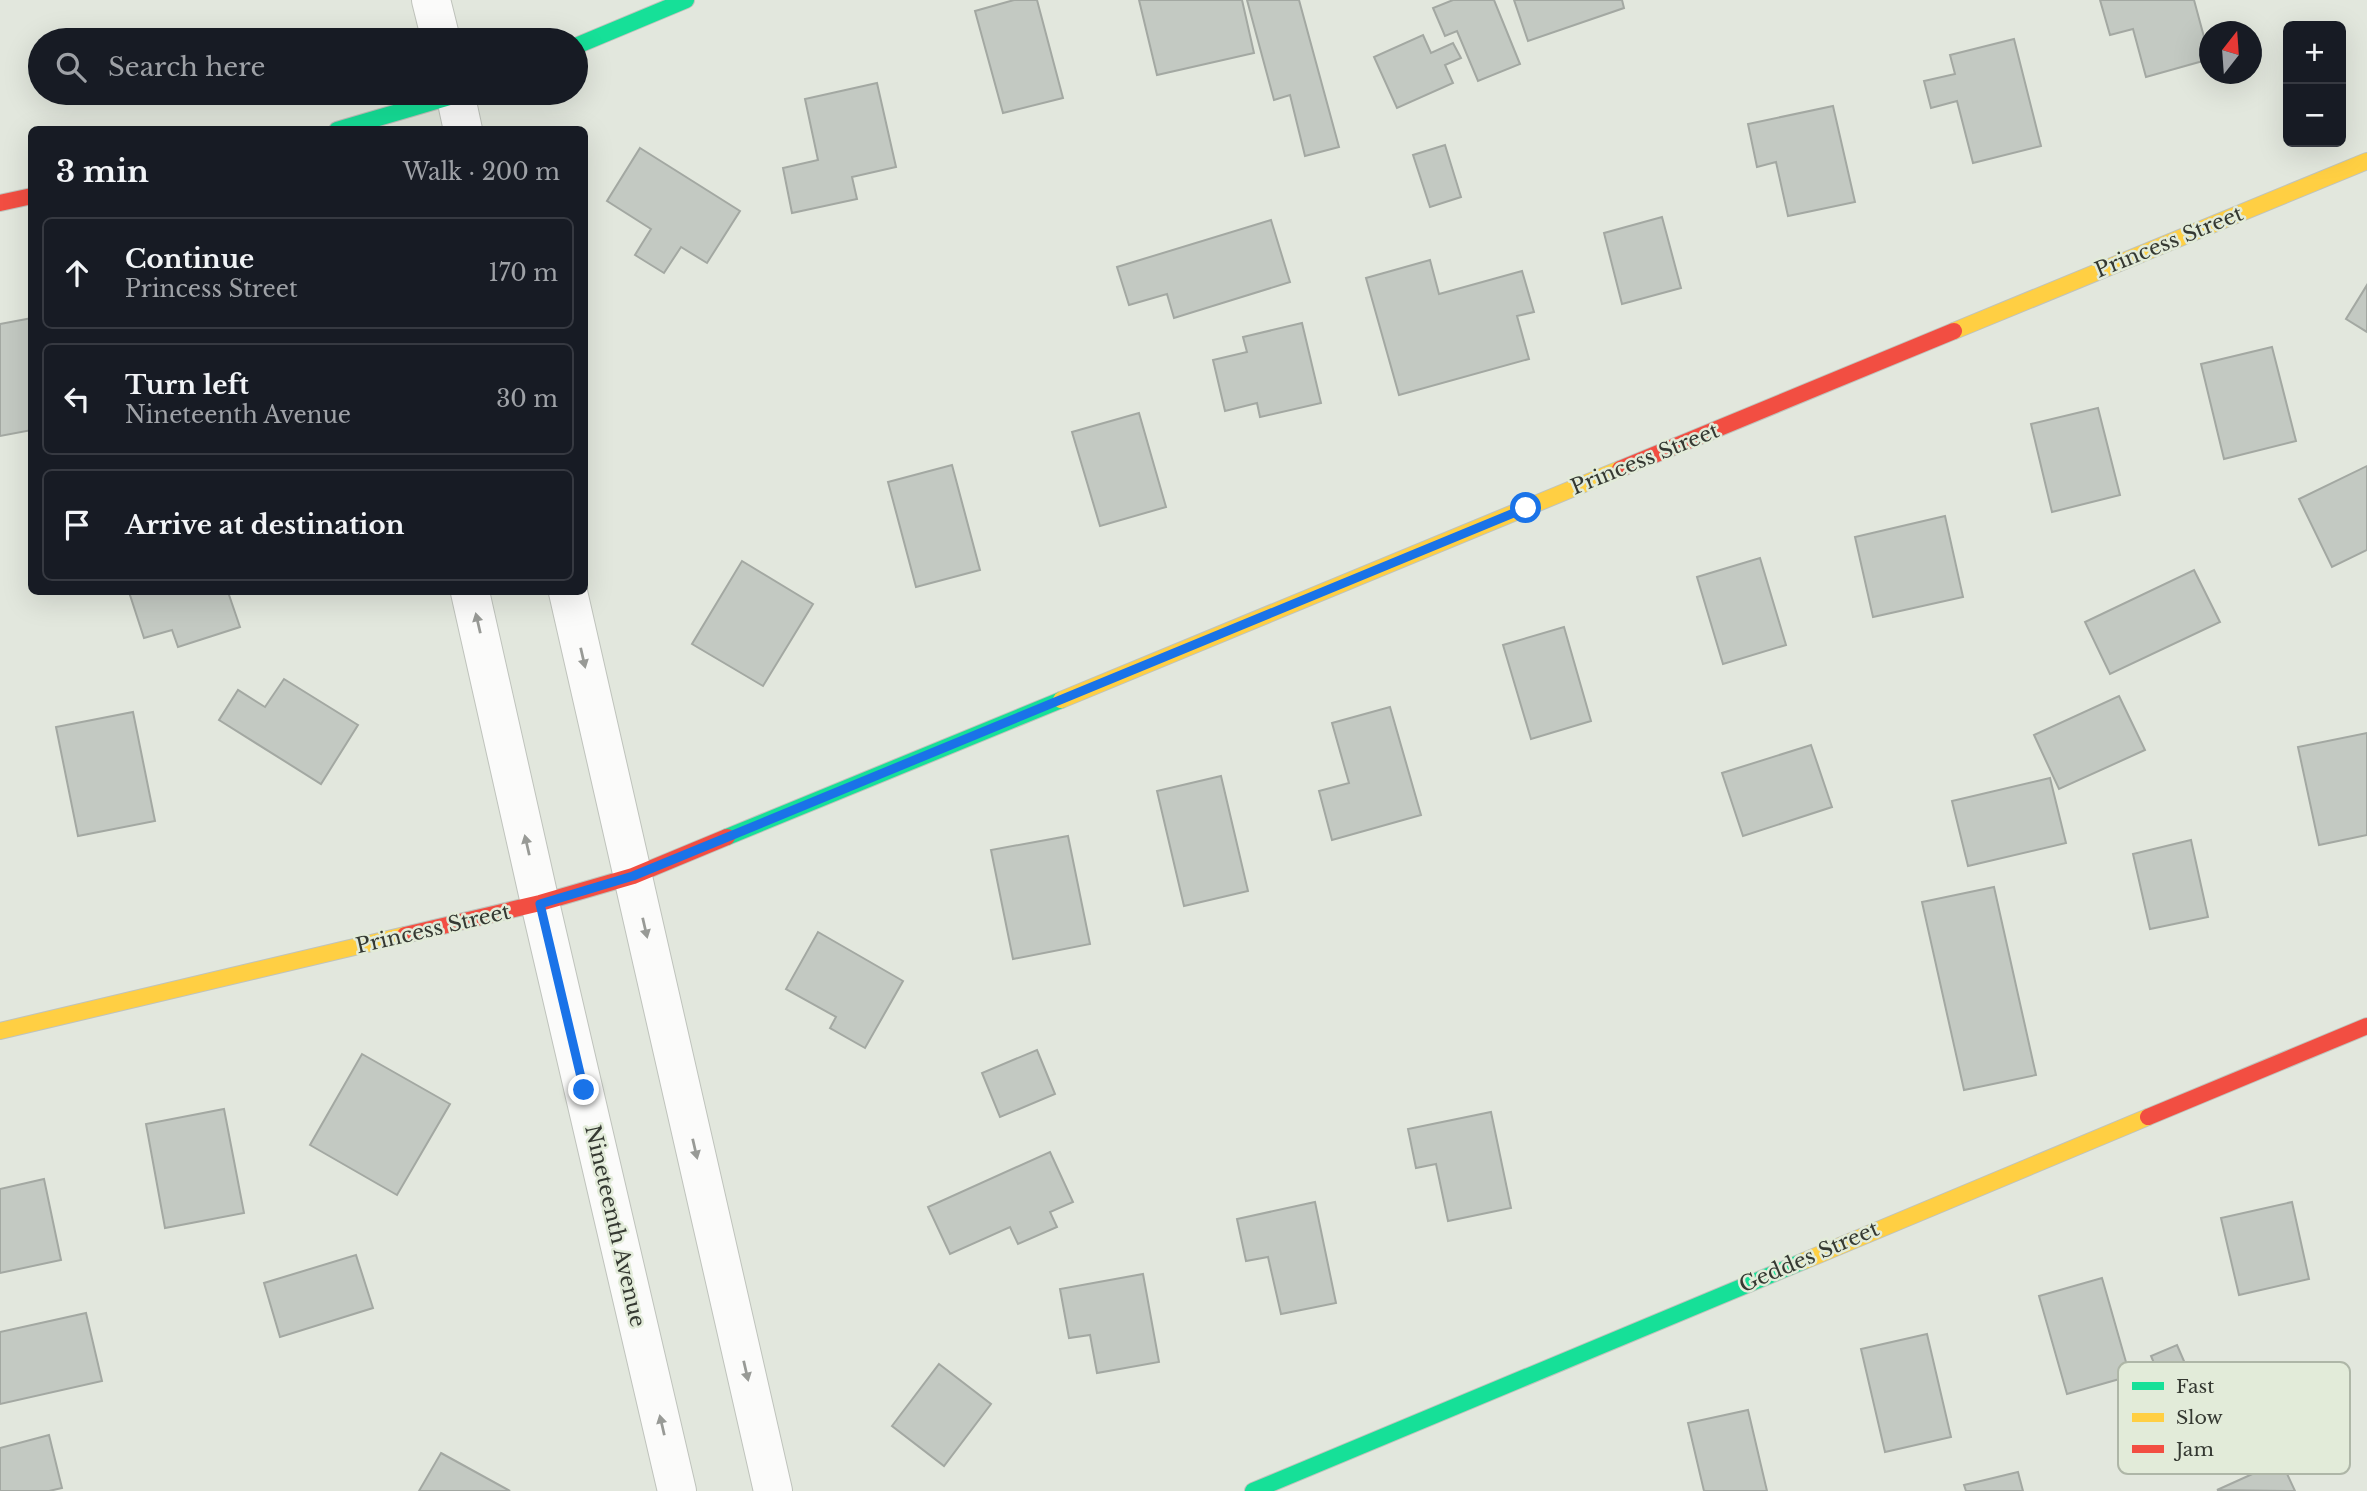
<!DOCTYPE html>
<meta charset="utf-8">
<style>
:root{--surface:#171b24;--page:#242831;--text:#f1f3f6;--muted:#9ea1a6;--line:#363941}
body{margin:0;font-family:"Libre Baskerville",serif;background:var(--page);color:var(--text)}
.controls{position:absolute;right:21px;top:21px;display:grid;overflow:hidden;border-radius:10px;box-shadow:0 7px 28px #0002}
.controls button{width:63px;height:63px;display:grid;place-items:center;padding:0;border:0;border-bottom:2px solid var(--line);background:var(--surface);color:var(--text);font:35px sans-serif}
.compass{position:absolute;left:2199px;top:21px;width:63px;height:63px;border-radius:50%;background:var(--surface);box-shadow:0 7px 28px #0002;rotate:17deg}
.stop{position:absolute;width:21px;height:21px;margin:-16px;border:5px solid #1a73e8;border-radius:50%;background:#fff}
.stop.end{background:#1a73e8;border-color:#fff;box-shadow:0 2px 7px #0008}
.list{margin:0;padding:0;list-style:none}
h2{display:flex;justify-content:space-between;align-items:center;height:91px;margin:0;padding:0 28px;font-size:30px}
h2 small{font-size:23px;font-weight:400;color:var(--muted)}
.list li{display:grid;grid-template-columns:46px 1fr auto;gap:21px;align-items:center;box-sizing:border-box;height:112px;margin:0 14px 14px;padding:0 14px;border:2px solid var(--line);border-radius:10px}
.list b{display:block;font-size:26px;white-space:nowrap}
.list p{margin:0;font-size:23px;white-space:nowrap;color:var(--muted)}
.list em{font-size:23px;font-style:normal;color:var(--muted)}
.icon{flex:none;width:38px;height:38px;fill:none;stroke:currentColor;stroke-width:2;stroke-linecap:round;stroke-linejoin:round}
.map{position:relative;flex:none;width:2367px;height:1491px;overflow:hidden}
.search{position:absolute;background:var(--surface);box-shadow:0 7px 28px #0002;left:28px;top:28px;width:560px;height:77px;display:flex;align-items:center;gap:18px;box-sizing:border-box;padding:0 24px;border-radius:38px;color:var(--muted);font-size:26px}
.panel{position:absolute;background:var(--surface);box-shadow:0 7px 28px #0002;left:28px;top:126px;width:560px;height:469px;border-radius:10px}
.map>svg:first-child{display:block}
.building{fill:#c3c9c2;stroke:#a3a8a2;stroke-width:2}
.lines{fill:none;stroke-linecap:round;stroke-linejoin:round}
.street-casing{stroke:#bfc3bc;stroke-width:40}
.fast-casing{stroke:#bfc3bc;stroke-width:18}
.slow-casing{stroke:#bfc3bc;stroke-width:18}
.jam-casing{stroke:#bfc3bc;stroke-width:18}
.street{stroke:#fbfbfa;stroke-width:38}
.fast{stroke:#16e098;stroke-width:16}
.slow{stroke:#ffcf43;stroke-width:16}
.jam{stroke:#f24e42;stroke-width:16}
.oneway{fill:#989a96}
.route{stroke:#1a73e8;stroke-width:9}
.labels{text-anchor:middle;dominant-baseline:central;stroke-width:5;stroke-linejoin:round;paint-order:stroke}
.street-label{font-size:21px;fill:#353932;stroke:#e2ebd9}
.key{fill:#e2ebd9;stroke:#aeb6a7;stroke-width:2}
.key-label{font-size:19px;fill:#353932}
</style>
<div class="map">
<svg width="2367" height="1491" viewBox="0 0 2367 1491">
<rect width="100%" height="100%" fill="#e2e7dd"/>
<g class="building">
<polygon points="1014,0 1037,0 1063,98 1003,113 975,11"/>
<polygon points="1139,0 1242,0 1254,53 1157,75"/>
<polygon points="1247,0 1299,0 1339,147 1305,156 1290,95 1274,100"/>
<polygon points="1453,0 1494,0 1520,64 1478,81 1457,31 1445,36 1433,8"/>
<polygon points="1514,0 1622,0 1624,8 1528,41"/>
<polygon points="2100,0 2194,0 2210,59 2146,77 2133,29 2110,35"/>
<polygon points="1423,35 1431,53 1453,43 1461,58 1445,65 1453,83 1397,108 1374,57"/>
<polygon points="2014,39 2041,146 1973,163 1957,101 1931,108 1924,81 1955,74 1950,55"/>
<polygon points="877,83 896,167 852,177 857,199 792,213 783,168 818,160 805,99"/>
<polygon points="1833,106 1855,202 1788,216 1776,162 1757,167 1748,124"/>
<polygon points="1445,145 1461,197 1430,207 1413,155"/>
<polygon points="640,148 740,211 707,263 681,247 664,273 635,255 651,229 607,201"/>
<polygon points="1662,217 1681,288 1622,304 1604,233"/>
<polygon points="1271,220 1290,282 1174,318 1167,294 1129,305 1117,267"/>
<polygon points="1430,260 1439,294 1522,271 1534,312 1517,316 1529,359 1399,395 1366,278"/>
<polygon points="2367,285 2367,332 2346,319"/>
<polygon points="32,318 32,430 0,436 0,324"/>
<polygon points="1302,323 1321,403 1260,417 1257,403 1225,411 1213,360 1247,352 1243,337"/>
<polygon points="2272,347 2296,441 2224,459 2201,364"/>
<polygon points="2098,408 2120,495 2052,512 2031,424"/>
<polygon points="1139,413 1166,507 1100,526 1072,432"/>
<polygon points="952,465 980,570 916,587 888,482"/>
<polygon points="2367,466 2367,550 2332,567 2299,499"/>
<polygon points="1945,516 1963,597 1873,617 1855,537"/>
<polygon points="1760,558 1786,645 1723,664 1697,577"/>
<polygon points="742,561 813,604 763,686 692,644"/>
<polygon points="2194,570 2220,622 2110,674 2085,622"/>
<polygon points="129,592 228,592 240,627 178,647 172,630 144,638"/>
<polygon points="1564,627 1591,721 1531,739 1503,645"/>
<polygon points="284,679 358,725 321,784 219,720 238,690 265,707"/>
<polygon points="2119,696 2145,750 2059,789 2034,735"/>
<polygon points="1390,707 1421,815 1332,840 1319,791 1349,783 1332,723"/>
<polygon points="133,712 155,821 78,836 56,727"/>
<polygon points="2367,733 2367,835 2319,845 2298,747"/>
<polygon points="1811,745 1832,807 1743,836 1722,773"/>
<polygon points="1221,776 1248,891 1184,906 1157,791"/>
<polygon points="2050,778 2066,843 1968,866 1952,801"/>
<polygon points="1068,836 1090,944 1013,959 991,850"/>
<polygon points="2191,840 2208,917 2150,929 2133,854"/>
<polygon points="1994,887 2036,1075 1964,1090 1922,902"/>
<polygon points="818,932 903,981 865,1048 830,1028 836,1017 786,989"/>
<polygon points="1037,1050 1055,1094 1000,1117 982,1073"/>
<polygon points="362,1054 450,1104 397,1195 310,1145"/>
<polygon points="224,1109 244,1213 165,1228 146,1124"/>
<polygon points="1491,1112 1511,1208 1448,1221 1436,1164 1416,1168 1408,1129"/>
<polygon points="1050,1152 1073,1202 1050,1212 1057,1227 1018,1244 1010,1227 950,1254 928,1207"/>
<polygon points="44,1179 61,1260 0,1273 0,1189"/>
<polygon points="1315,1202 1336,1303 1281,1314 1268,1257 1246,1261 1237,1219"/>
<polygon points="2292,1202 2309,1279 2239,1295 2221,1218"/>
<polygon points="356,1255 373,1308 280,1337 264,1283"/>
<polygon points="1143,1274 1159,1362 1097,1373 1090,1335 1069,1338 1060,1289"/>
<polygon points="2102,1278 2130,1376 2067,1394 2039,1296"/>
<polygon points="86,1313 102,1381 0,1404 0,1332"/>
<polygon points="1927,1334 1951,1437 1885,1452 1861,1349"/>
<polygon points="2177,1345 2219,1442 2156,1468 2134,1415 2170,1401 2151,1356"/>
<polygon points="939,1364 991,1404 944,1466 892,1426"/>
<polygon points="1748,1410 1767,1491 1704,1491 1688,1423"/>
<polygon points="49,1435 62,1488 49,1491 0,1491 0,1448"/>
<polygon points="441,1453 510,1491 419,1491"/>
<polygon points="2281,1461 2295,1491 2217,1490"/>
<polygon points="2018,1472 2023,1491 1966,1491 1964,1485"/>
</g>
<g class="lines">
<defs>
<g id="street">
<polyline points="431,0 441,40"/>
<polyline points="455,93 463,130"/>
<polyline points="470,592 540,903 677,1491"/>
<polyline points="568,592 773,1491"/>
</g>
<g id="fast">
<polyline points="576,46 686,0"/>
<polyline points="337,130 463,93"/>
<polyline points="727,837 1061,700"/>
<polyline points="1253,1491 1804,1261"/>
</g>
<g id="slow">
<polyline points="1954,331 2367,161"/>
<polyline points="1061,700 1620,469"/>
<polyline points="0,1031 405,935"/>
<polyline points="1804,1261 2148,1117"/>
</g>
<g id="jam">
<polyline points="0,203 32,196"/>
<polyline points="1620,469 1954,331"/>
<polyline points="405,935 540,903 633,876 727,837"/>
<polyline points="2148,1117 2367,1026"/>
</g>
</defs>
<use href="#street" class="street-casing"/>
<use href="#fast" class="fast-casing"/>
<use href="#slow" class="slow-casing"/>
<use href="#jam" class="jam-casing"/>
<use href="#street" class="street"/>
<use href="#fast" class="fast"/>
<use href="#slow" class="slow"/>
<use href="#jam" class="jam"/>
</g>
<defs><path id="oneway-solid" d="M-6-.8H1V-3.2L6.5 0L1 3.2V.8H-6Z" transform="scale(1.75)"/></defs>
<g class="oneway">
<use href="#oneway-solid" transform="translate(478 623) rotate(-103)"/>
<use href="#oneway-solid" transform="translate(583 658) rotate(77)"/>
<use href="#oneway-solid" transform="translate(527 845) rotate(-103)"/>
<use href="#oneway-solid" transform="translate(645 928) rotate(77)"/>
<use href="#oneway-solid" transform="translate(695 1149) rotate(77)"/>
<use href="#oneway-solid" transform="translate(746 1371) rotate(77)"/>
<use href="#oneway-solid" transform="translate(662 1425) rotate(-103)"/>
</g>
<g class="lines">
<polyline class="route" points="584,1090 540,904 633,876 1526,508"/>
</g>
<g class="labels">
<g class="street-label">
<text transform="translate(2169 242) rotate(-22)">Princess Street</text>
<text transform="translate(1645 459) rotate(-22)">Princess Street</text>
<text transform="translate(433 929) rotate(-13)">Princess Street</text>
<text transform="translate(615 1226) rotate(77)">Nineteenth Avenue</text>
<text transform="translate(1809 1257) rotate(-23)">Geddes Street</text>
</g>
</g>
<rect x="2118" y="1362" width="232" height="112" rx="10" class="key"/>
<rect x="2132" y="1382" width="32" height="8" fill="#16e098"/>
<rect x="2132" y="1413" width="32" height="9" fill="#ffcf43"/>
<rect x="2132" y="1445" width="32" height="8" fill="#f24e42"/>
<g class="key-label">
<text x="2176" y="1393">Fast</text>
<text x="2176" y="1424">Slow</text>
<text x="2176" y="1456">Jam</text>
</g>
</svg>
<div class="controls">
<button>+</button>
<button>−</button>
</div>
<svg class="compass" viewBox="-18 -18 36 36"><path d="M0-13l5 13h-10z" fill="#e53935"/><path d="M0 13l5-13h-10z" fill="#9ea1a6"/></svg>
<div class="stop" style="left:1526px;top:508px"></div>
<div class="stop end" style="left:584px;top:1090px"></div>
<div class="search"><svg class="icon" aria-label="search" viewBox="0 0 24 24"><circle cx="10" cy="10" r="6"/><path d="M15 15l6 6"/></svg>Search here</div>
<section class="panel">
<h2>3 min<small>Walk · 200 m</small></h2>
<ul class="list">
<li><svg class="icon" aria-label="ahead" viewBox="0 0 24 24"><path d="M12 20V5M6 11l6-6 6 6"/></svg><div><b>Continue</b><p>Princess Street</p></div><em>170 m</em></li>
<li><svg class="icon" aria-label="left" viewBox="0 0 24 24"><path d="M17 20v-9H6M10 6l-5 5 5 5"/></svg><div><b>Turn left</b><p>Nineteenth Avenue</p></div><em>30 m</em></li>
<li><svg class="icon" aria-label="arrive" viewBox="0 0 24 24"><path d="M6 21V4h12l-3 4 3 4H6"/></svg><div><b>Arrive at destination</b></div></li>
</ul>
</section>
</div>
